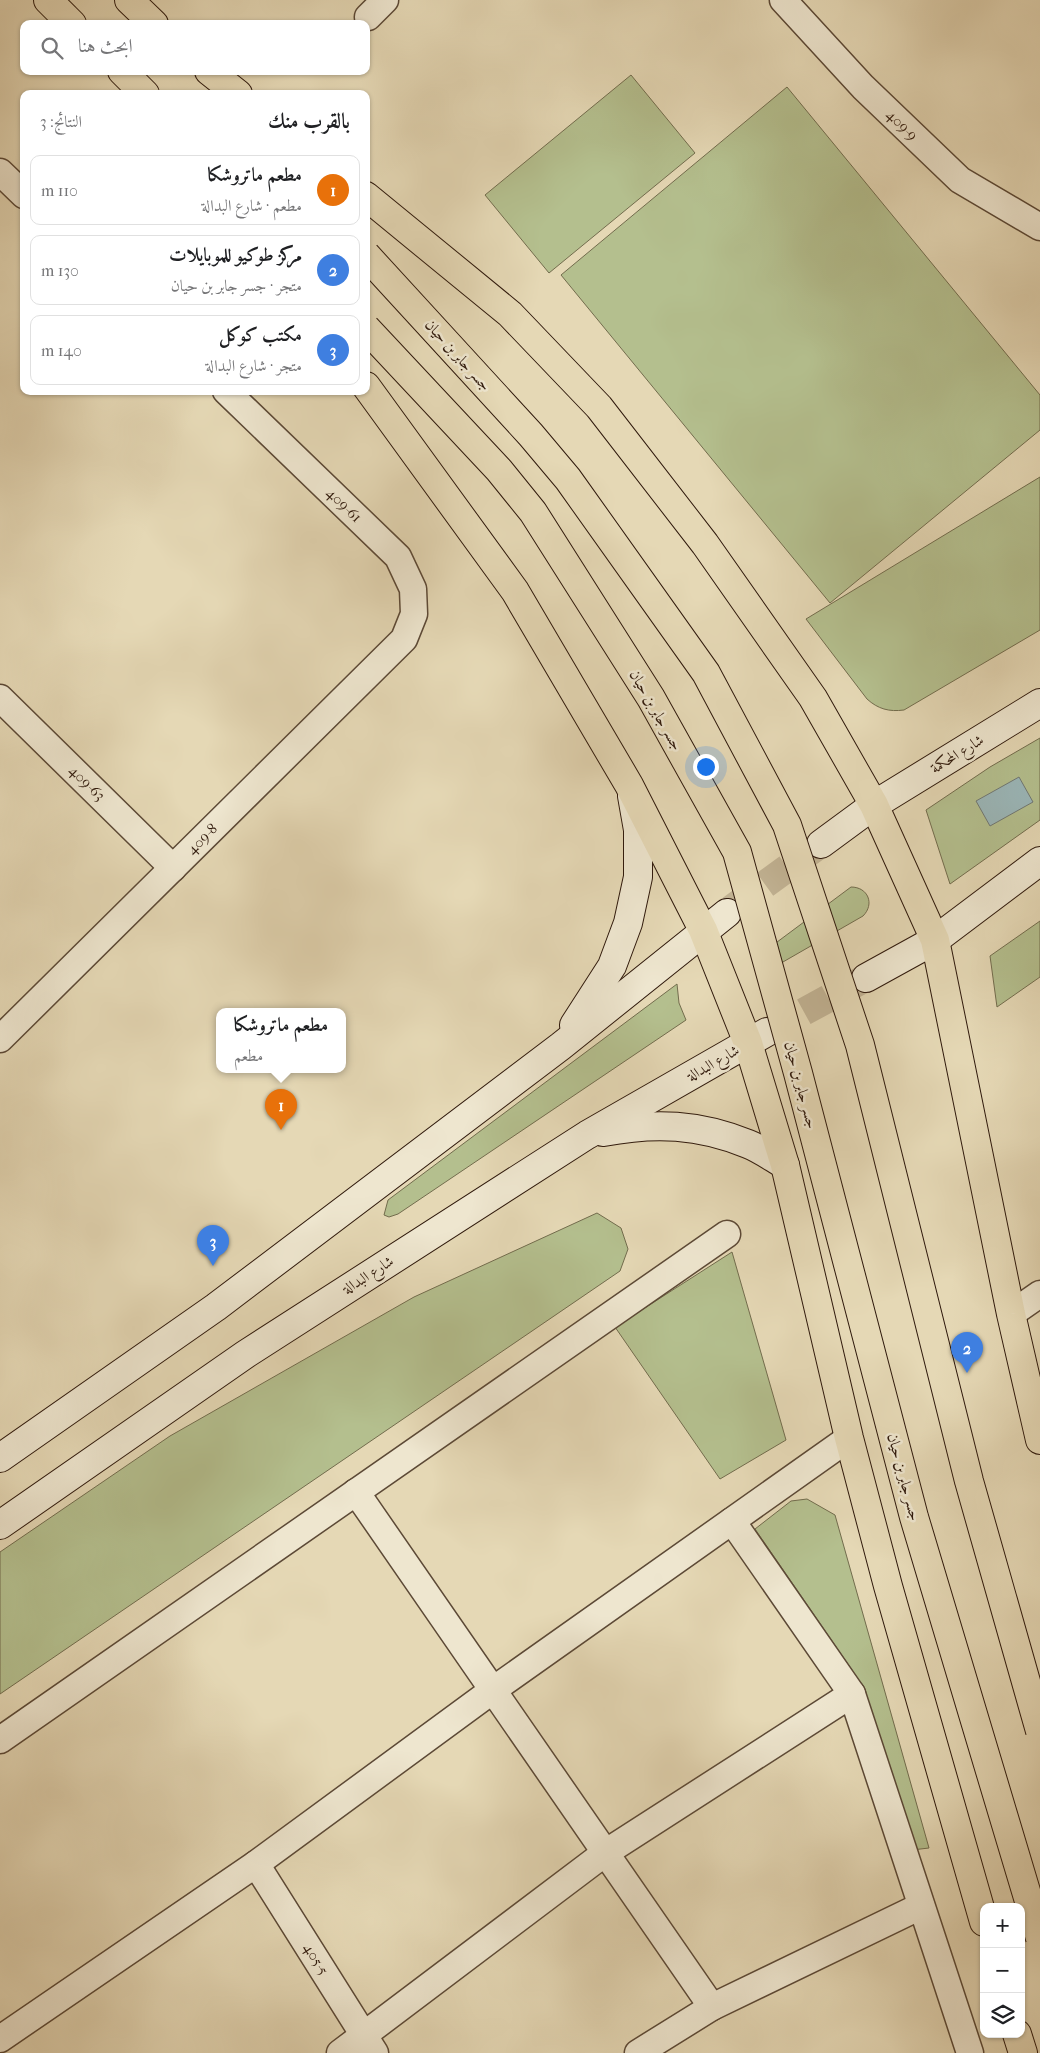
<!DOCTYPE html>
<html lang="ar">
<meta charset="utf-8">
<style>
:root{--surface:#fff;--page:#f2f2f2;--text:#202124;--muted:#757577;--line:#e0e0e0;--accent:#8f2418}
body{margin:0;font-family:"IM FELL French Canon",Amiri,serif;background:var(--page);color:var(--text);direction:rtl}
.controls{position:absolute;right:15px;bottom:15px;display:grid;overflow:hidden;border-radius:10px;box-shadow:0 1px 4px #0004}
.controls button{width:45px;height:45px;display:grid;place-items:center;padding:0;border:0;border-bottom:1px solid var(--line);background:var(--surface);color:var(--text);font:25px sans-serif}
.you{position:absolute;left:705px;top:766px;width:18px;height:18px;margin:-12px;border:4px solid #fff;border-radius:50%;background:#1a73e8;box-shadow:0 0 0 8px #1a73e833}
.badge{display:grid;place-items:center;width:32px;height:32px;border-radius:50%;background:var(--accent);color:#fff;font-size:16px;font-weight:700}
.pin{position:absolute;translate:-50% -41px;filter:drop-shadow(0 1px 2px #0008)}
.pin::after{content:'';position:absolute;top:26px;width:18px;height:15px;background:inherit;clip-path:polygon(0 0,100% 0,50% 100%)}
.popup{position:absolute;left:216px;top:1008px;width:130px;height:65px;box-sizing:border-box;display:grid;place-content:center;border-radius:10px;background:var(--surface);filter:drop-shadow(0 1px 4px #0005);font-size:16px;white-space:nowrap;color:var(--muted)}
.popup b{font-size:19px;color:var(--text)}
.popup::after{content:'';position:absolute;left:50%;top:100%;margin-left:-10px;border:10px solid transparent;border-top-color:var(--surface)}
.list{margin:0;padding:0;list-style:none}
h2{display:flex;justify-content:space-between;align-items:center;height:65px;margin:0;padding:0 20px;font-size:21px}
h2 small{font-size:16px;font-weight:400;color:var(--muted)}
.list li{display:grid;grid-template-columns:32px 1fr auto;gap:15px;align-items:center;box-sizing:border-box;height:70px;margin:0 10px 10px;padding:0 10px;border:1px solid var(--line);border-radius:10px}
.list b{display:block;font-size:19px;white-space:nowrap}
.list p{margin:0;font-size:16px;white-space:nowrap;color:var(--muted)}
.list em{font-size:16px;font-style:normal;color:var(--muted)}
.icon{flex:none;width:28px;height:28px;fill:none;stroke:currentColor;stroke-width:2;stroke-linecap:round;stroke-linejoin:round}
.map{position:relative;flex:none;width:1040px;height:2053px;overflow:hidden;direction:ltr}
.search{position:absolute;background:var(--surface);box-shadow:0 1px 4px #0004;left:20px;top:20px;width:350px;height:55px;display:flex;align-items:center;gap:12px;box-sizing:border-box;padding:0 18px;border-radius:10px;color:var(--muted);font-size:19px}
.panel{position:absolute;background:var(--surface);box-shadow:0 1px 4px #0004;left:20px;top:90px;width:350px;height:305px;border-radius:10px;direction:rtl}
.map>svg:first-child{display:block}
.green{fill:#b4bf8e;stroke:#726c4d}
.water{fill:#9bb7b9;stroke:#707874}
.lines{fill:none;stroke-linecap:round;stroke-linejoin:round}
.secondary-tunnel{stroke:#c1b293;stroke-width:28;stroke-dasharray:28 14;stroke-linecap:butt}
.minor-casing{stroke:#5c4936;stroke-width:29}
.secondary-casing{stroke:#2f190c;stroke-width:30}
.primary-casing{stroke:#2f190c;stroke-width:30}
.minor{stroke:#eee6cf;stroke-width:26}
.secondary{stroke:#eee6cf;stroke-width:28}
.primary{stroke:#e5d8b5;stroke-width:28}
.primary-bridge-casing{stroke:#2f190c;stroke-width:30;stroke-linecap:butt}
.primary-bridge{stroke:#e5d8b5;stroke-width:28}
.labels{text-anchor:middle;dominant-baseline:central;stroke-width:5;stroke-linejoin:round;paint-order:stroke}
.street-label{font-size:15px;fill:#2f190c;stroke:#eee6cf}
</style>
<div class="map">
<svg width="1040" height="2053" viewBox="0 0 1040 2053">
<rect width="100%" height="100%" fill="#e5d8b5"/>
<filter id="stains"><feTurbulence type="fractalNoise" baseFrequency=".004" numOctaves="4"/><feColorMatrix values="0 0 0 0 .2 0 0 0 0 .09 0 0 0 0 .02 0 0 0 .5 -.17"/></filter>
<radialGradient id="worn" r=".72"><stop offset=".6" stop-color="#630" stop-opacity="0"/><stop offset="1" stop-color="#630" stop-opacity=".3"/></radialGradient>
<g class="green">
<polygon points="631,75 695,153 549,273 485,195"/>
<polygon points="787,87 1040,395 1040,430 830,603 561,275"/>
<path d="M1040,477V630L904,710C889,712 878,709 867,699L806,619Z"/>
<polygon points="1040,738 1040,820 950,884 926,810 990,767"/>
<path d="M851,887C868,887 875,904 863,916L769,970L761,954Z"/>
<polygon points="1040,921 1040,977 997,1007 990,956"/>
<polygon points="677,984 679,1003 686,1020 398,1214 389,1217 384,1215 388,1200"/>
<polygon points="597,1213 621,1228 628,1249 620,1271 0,1694 0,1552 170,1436 414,1297"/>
<polygon points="732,1252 786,1440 720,1479 615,1327"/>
<polygon points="807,1499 835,1515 929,1848 912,1850 852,1670 755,1529 791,1501"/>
</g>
<polygon class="water" points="1019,777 1033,802 990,826 976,801"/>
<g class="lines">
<g class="secondary-tunnel">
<polyline points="731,909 818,846"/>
<polyline points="767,1032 862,980"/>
</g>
<defs>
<g id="minor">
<polyline points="783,0 863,87 960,180 1040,227"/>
<polyline points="368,17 385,0"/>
<polyline points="0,172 24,195"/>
<polyline points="0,698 173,868"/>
<polyline points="0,1039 404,639 414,614 413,589 398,557 226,391"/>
<polyline points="1011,1314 1040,1294"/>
<polyline points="356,1492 712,2007"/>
<polyline points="732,1521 852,1694 970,2053"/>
<polyline points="0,1740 727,1234"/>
<polyline points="256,1864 375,2053"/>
<polyline points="0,2039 256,1864 493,1690 849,1438"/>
<polyline points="340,2053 605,1853 852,1694"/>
<polyline points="638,2053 712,2007 921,1906"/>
</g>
<g id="secondary">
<polyline points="821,844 874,805 1040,703"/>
<polyline points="866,978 935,940 1040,861"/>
<polyline points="574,1025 612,966 628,923 638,877 638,830 632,796"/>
<path d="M603,1132C655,1122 699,1124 748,1144C761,1149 773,1158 785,1165"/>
<polyline points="0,1458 216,1307 561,1046 727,913"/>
<polyline points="0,1525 246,1354 587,1135 767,1032"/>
</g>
<g id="primary">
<polyline points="48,0 72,24"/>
<polyline points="129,0 154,24"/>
<polyline points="122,71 145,94"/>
<polyline points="209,71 238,94"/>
<polyline points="366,196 510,314 599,407 705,544 813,698 874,805 935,940 1011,1314 1040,1440"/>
<polyline points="366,386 515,591 629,785 703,930 748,1043 785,1165 849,1438 888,1586 984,1922"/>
<polyline points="1017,2034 1023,2053"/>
</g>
</defs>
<use href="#minor" class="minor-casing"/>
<use href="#secondary" class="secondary-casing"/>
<use href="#primary" class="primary-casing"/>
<use href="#minor" class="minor"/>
<use href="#secondary" class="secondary"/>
<use href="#primary" class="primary"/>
<defs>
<g id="primary-bridge">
<polyline points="366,255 531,435 568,479 706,673 787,825 860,1045 969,1481 1040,1731"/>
<polyline points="366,328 499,470 533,512 651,698 737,852 798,1073 914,1517 1040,1938"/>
</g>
</defs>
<use href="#primary-bridge" class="primary-bridge-casing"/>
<use href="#primary-bridge" class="primary-bridge"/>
</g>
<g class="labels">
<g class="street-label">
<text transform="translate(902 125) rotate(44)">409-9</text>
<text transform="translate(458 355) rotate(48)">جسر جابر بن حيان</text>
<text transform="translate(344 505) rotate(44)">409-61</text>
<text transform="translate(656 710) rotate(60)">جسر جابر بن حيان</text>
<text transform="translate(957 754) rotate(-32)">شارع المحكمة</text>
<text transform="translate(87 783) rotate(44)">409-63</text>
<text transform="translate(202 839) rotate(-45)">409-8</text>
<text transform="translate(713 1063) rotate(-30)">شارع البدالة</text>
<text transform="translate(801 1085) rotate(75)">جسر جابر بن حيان</text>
<text transform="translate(368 1275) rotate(-33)">شارع البدالة</text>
<text transform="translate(904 1477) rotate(75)">جسر جابر بن حيان</text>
<text transform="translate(316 1959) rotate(58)">405-5</text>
</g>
</g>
<rect width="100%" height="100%" filter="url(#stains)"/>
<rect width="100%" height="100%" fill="url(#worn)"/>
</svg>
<div class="controls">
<button>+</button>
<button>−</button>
<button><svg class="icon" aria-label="layers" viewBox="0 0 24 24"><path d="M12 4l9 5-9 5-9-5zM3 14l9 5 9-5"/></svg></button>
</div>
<div class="you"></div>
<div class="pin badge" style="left:281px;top:1130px;background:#e8710a">1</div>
<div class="popup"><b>مطعم ماتروشكا</b>مطعم</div>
<div class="pin badge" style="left:967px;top:1373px;background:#3f7fe0">2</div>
<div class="pin badge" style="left:213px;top:1266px;background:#3f7fe0">3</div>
<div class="search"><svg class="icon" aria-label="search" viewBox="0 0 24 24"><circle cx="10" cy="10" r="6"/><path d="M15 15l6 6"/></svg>ابحث هنا</div>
<section class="panel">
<h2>بالقرب منك<small>النتائج: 3</small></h2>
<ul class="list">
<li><span class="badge" style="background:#e8710a">1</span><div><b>مطعم ماتروشكا</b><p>مطعم · شارع البدالة</p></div><em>110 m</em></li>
<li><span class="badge" style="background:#3f7fe0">2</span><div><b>مركز طوكيو للموبايلات</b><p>متجر · جسر جابر بن حيان</p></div><em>130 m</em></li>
<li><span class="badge" style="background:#3f7fe0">3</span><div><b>مكتب كوكل</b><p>متجر · شارع البدالة</p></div><em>140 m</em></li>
</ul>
</section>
</div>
